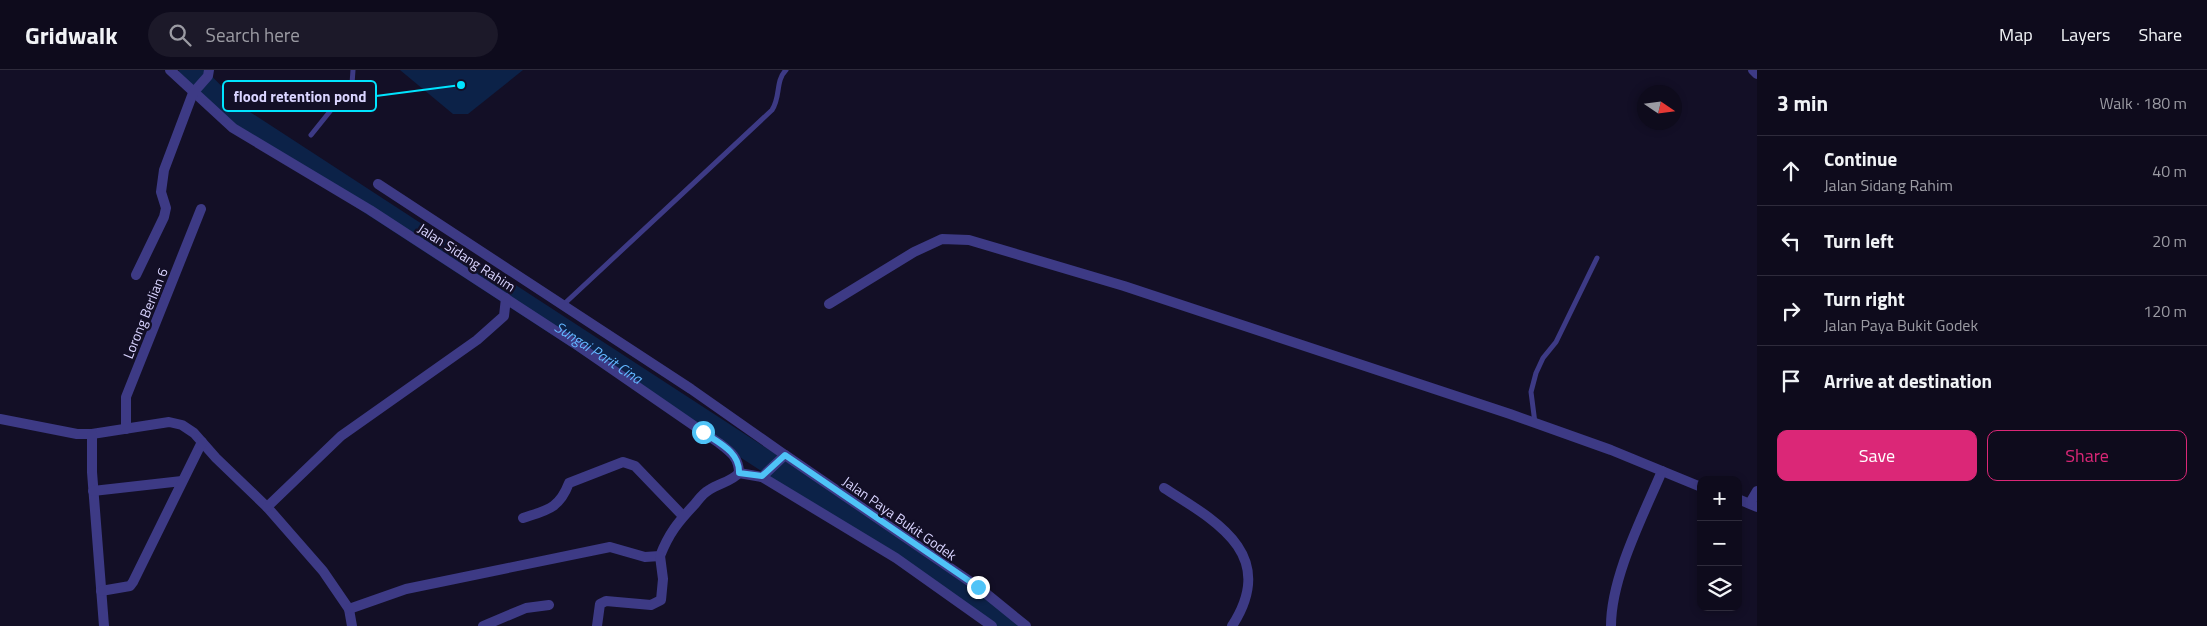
<!DOCTYPE html>
<meta charset="utf-8">
<style>
:root{--surface:#0e0b1c;--page:#1c1929;--text:#f1f3f6;--muted:#9b9ba3;--line:#2e2b3b;--accent:#db2777}
body{margin:0;font-family:"Titillium Web",sans-serif;background:var(--page);color:var(--text)}
.controls{position:absolute;right:15px;bottom:15px;display:grid;overflow:hidden;border-radius:10px;box-shadow:0 2px 8px #0003}
.controls button{width:45px;height:45px;display:grid;place-items:center;padding:0;border:0;border-bottom:1px solid var(--line);background:var(--surface);color:var(--text);font:25px sans-serif}
.compass{position:absolute;left:1637px;top:15px;width:45px;height:45px;border-radius:50%;background:var(--surface);box-shadow:0 2px 8px #0003;rotate:103deg}
.stop{position:absolute;width:15px;height:15px;margin:-11px;border:4px solid #4fc3f7;border-radius:50%;background:#fff}
.stop.end{background:#4fc3f7;border-color:#fff;box-shadow:0 1px 5px #0008}
.list{margin:0;padding:0;list-style:none}
h2{display:flex;justify-content:space-between;align-items:center;height:65px;margin:0;padding:0 20px;font-size:21px}
h2 small{font-size:16px;font-weight:400;color:var(--muted)}
.list li{display:grid;grid-template-columns:32px 1fr auto;gap:15px;align-items:center;box-sizing:border-box;height:70px;padding:0 20px;border-top:1px solid var(--line)}
.list b{display:block;font-size:19px;white-space:nowrap}
.list p{margin:0;font-size:16px;white-space:nowrap;color:var(--muted)}
.list em{font-size:16px;font-style:normal;color:var(--muted)}
.actions{display:flex;gap:10px;padding:15px 20px}
.actions a{flex:1;padding:11px 0;border:1px solid var(--accent);border-radius:10px;text-align:center;font-size:18px;color:var(--accent)}
.actions .main{background:var(--accent);color:#fff}
.icon{flex:none;width:28px;height:28px;fill:none;stroke:currentColor;stroke-width:2;stroke-linecap:round;stroke-linejoin:round}
.map{position:relative;flex:none;width:1757px;height:556px;overflow:hidden}
header{display:flex;align-items:center;gap:30px;box-sizing:border-box;height:70px;padding:0 25px;background:var(--surface);border-bottom:1px solid var(--line)}
header strong{font-size:24px}
nav{display:flex;gap:28px;margin-inline-start:auto;font-size:18px}
.search{width:350px;height:45px;background:var(--page);display:flex;align-items:center;gap:12px;box-sizing:border-box;padding:0 18px;border-radius:28px;color:var(--muted);font-size:19px}
main{display:flex}
aside{flex:1;background:var(--surface)}
.map>svg:first-child{display:block}
.water{fill:#0c2248}
.lines{fill:none;stroke-linecap:round;stroke-linejoin:round}
.river{stroke:#0c2248;stroke-width:22}
.lane{stroke:#3d3a85;stroke-width:5}
.street{stroke:#3d3a85;stroke-width:10}
.route{stroke:#4fc3f7;stroke-width:6}
.labels{text-anchor:middle;dominant-baseline:central;stroke-width:5;stroke-linejoin:round;paint-order:stroke}
.street-label{font-size:14px;fill:#d9d4ff;stroke:#130f26}
.water-label{font-size:15px;font-style:italic;fill:#62b6ff;stroke:#130f26}
.leader{fill:none;stroke:#00e5ff;stroke-width:2}
.callout-dot{fill:#00e5ff;stroke:#130f26;stroke-width:2}
.callout{fill:#130f26;stroke:#00e5ff;stroke-width:2}
.callout-label{font-size:15px;text-anchor:middle;font-weight:bold;fill:#d9d4ff}
</style>
<header>
<strong>Gridwalk</strong>
<div class="search"><svg class="icon" aria-label="search" viewBox="0 0 24 24"><circle cx="10" cy="10" r="6"/><path d="M15 15l6 6"/></svg>Search here</div>
<nav><a>Map</a><a>Layers</a><a>Share</a></nav>
</header>
<main>
<div class="map">
<svg width="1757" height="556" viewBox="0 0 1757 556">
<rect width="100%" height="100%" fill="#130f26"/>
<polygon class="water" points="400,0 523,0 468,44 453,44"/>
<g class="lines">
<path class="river" id="s1" d="M190,0L236,46L998,542L1013,556"/>
<g class="lane">
<polyline points="311,65 352,14 353,0"/>
<path d="M563,235L772,40C781,27 775,11 786,0"/>
<polyline points="1535,353 1531,322 1536,303 1543,288 1556,272 1597,188"/>
</g>
<g class="street">
<path d="M170,0L233,58L370,140L574,273L719,373C731,382 739,388 739,403"/>
<polyline points="1753,0 1757,4"/>
<polyline points="378,114 691,319 785,385"/>
<polyline points="136,205 164,147 166,138 161,122 164,100 193,23 208,6 209,0"/>
<polyline points="829,234 914,182 942,169 969,170 1124,216 1510,344 1611,380 1701,417"/>
<polyline points="0,349 77,364 92,364 169,352 182,355 194,363 216,388 267,437 323,501 349,539 352,556"/>
<polyline points="126,359 126,327 201,139"/>
<polyline points="92,364 92,402 104,556"/>
<polyline points="739,403 762,407 785,385 978,517 1026,556"/>
<polyline points="762,407 896,488 992,556"/>
<path d="M1164,418C1218,452 1278,485 1232,556"/>
<polyline points="93,421 182,411"/>
<polyline points="1738,429 1757,437"/>
<polyline points="1750,433 1757,421"/>
<polyline points="267,437 341,366 477,270 504,246 506,228"/>
<path d="M523,448C547,440 559,439 569,413L623,392L635,396L683,446"/>
<polyline points="101,521 130,516 133,512 202,372"/>
<path d="M349,539L406,519L610,477L645,487L660,486C669,463 678,452 695,434C699,429 703,423 709,420C719,413 731,412 739,403"/>
<polyline points="483,556 526,538 549,535"/>
<polyline points="597,556 600,534 606,531 651,535 661,530 663,509 660,486"/>
<path d="M1611,556C1611,507 1643,446 1662,401"/>
</g>
</g>
<g class="lines">
<path class="route" d="M703,362C719,373 740,382 739,403L762,406L785,385L978,517"/>
</g>
<g class="labels">
<g class="street-label">
<text transform="translate(467 187) rotate(33)">Jalan Sidang Rahim</text>
<text transform="translate(145 243) rotate(-68)">Lorong Berlian 6</text>
<text transform="translate(900 448) rotate(35)">Jalan Paya Bukit Godek</text>
</g>
<g class="water-label">
<text stroke="none"><textPath href="#s1" startOffset="498">Sungai Parit Cina</textPath></text>
</g>
</g>
<path class="leader" d="M461 15L376 26"/>
<circle class="callout-dot" cx="461" cy="15" r="5"/>
<rect class="callout" x="223" y="11" width="153" height="30" rx="5"/>
<g class="callout-label">
<text x="300" y="32">flood retention pond</text>
</g>
</svg>
<div class="controls">
<button>+</button>
<button>−</button>
<button><svg class="icon" aria-label="layers" viewBox="0 0 24 24"><path d="M12 4l9 5-9 5-9-5zM3 14l9 5 9-5"/></svg></button>
</div>
<svg class="compass" viewBox="-18 -18 36 36"><path d="M0-13l5 13h-10z" fill="#e53935"/><path d="M0 13l5-13h-10z" fill="#9b9ba3"/></svg>
<div class="stop" style="left:703px;top:362px"></div>
<div class="stop end" style="left:978px;top:517px"></div>
</div>
<aside>
<h2>3 min<small>Walk · 180 m</small></h2>
<ul class="list">
<li><svg class="icon" aria-label="ahead" viewBox="0 0 24 24"><path d="M12 20V5M6 11l6-6 6 6"/></svg><div><b>Continue</b><p>Jalan Sidang Rahim</p></div><em>40 m</em></li>
<li><svg class="icon" aria-label="left" viewBox="0 0 24 24"><path d="M17 20v-9H6M10 6l-5 5 5 5"/></svg><div><b>Turn left</b></div><em>20 m</em></li>
<li><svg class="icon" aria-label="right" viewBox="0 0 24 24"><path d="M7 20v-9h11M14 6l5 5-5 5"/></svg><div><b>Turn right</b><p>Jalan Paya Bukit Godek</p></div><em>120 m</em></li>
<li><svg class="icon" aria-label="arrive" viewBox="0 0 24 24"><path d="M6 21V4h12l-3 4 3 4H6"/></svg><div><b>Arrive at destination</b></div></li>
</ul>
<div class="actions"><a class="main">Save</a><a>Share</a></div>
</aside>
</main>
